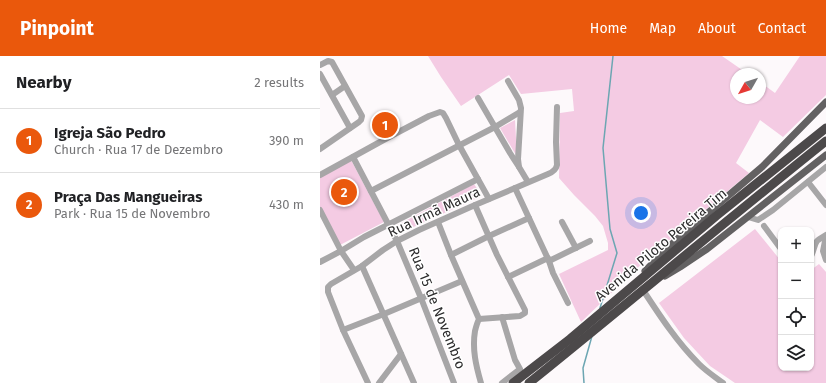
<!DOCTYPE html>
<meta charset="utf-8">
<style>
:root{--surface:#fff;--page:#f6f6f6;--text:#202124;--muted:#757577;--line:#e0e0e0;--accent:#ea580c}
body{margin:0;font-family:"Fira Sans",sans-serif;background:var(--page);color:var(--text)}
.controls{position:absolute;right:12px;bottom:12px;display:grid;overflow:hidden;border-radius:8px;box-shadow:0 1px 3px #0004}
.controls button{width:36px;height:36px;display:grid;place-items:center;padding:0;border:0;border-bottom:1px solid var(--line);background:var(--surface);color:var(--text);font:20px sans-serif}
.compass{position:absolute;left:410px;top:12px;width:36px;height:36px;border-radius:50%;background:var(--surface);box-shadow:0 1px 3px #0004;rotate:231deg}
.you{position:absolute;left:321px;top:157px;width:14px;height:14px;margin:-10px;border:3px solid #fff;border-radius:50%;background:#1a73e8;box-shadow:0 0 0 6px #1a73e833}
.badge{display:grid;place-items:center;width:26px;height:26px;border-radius:50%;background:var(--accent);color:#fff;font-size:13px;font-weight:700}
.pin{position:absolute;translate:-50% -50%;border:2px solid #fff;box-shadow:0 1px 4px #0006}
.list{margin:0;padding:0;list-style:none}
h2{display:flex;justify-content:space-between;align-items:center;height:52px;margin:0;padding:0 16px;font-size:17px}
h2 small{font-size:13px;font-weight:400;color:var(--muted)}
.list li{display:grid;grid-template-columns:26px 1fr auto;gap:12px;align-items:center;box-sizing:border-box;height:64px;padding:0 16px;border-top:1px solid var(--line)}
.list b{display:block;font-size:15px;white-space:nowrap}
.list p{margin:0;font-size:13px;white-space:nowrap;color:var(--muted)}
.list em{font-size:13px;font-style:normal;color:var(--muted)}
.icon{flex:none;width:22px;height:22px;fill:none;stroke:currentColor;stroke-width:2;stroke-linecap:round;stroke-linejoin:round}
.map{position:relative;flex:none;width:506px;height:327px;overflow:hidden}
header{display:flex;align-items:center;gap:24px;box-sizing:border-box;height:56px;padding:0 20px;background:var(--accent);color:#fff}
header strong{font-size:19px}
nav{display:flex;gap:22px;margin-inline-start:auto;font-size:14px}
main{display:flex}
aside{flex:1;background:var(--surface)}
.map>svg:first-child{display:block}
.green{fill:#f4cbe3}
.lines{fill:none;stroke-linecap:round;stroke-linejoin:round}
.stream{stroke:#6ca6b2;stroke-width:1.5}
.minor{stroke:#a7a6a7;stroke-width:6}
.major{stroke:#636162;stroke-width:7}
.highway{stroke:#4c494a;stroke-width:9}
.labels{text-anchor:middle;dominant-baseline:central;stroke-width:3;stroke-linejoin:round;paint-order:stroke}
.street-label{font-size:14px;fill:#2d2c2d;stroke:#fff}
</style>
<header>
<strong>Pinpoint</strong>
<nav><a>Home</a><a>Map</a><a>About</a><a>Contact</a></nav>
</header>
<main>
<aside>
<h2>Nearby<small>2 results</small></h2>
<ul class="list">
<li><span class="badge">1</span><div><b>Igreja São Pedro</b><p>Church · Rua 17 de Dezembro</p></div><em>390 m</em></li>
<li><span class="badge">2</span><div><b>Praça Das Mangueiras</b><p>Park · Rua 15 de Novembro</p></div><em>430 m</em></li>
</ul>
</aside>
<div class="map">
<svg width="506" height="327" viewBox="0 0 506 327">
<rect width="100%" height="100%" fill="#fdf9fb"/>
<g class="green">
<polygon points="108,0 402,0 428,18 416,18 416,42 440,42 440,26 455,37 480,0 506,0 506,39 463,81 440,64 416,107 429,117 327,203 261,266 239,218 288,194 288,187 283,170 275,160 254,139 239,122 240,57 254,55 252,33 201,38 189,19 141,50 121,21"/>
<polygon points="195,64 196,82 196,99 180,72"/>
<polygon points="31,104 64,166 20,189 0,151 0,121"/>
<polygon points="154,128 162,140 89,173 76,170"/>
<polygon points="435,173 461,205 461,312 491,312 491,214 499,208 506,216 506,327 415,327 390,310 364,282 339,247"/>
</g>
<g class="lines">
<g class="stream">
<polyline points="280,252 297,197 290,173 283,92 293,0"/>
<polyline points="264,327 263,312 272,280"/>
</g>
<g class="minor">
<polyline points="0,9 8,5 12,6 42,60 41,64 39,66 0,93"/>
<polyline points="0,18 30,72"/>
<polyline points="188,25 199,44 201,52 198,103 199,111 208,126"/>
<polyline points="12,39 25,30"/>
<polyline points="158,42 190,97 199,111"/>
<polyline points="33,101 77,185 101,242 134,327"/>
<polyline points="0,119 69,81 109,60 120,56 123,57 126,62 139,89 169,143"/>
<polyline points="488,126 506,149"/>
<polyline points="195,132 229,205 233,217 248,247"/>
<polyline points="51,135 175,71 200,56"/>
<polyline points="155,149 177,199 205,254 205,257 200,260 159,263"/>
<polyline points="0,154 21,195 34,214"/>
<polyline points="428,161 438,164 453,154 506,111"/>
<path d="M118,166L131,199L159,263C157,267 156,271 155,275C152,293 156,310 161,327"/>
<polyline points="242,166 256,192"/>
<polyline points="444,170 461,193"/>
<polyline points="506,180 503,195 506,204"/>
<polyline points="131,199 169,180 209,162"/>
<path d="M491,200C494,195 494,189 497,185C500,182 503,181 506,179"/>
<polyline points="229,205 270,185"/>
<polyline points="0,206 21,195 44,181 158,123"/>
<polyline points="42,210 94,327"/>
<polyline points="188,221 228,202"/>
<path d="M323,234C340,260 357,286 379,308C386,315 395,321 403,327"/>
<polyline points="182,261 195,304 200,313 182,327"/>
<polyline points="23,274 64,258 142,225"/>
<path d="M48,327L23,274L8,236V231L11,228L42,210L63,194L77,185L99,174L155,149L228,118C233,116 236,114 237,109L236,86L237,51"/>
<polyline points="59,327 81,298"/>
</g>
<g class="major">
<polyline points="325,215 356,184 442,111 506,46"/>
<polyline points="345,220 360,211 387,193 506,99"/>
</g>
<g class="highway">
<polyline points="193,327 250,283 396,160 506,72"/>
<path d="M209,327C308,247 406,165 506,85"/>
</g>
</g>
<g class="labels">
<g class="street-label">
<text transform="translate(114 156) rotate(-25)">Rua Irmã Maura</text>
<text transform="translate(341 189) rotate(-40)">Avenida Piloto Pereira Tim</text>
<text transform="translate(117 252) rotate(68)">Rua 15 de Novembro</text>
</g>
</g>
</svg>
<div class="controls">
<button>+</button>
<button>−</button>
<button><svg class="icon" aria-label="locate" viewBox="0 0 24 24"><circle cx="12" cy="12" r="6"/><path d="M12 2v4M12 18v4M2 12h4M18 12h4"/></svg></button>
<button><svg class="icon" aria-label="layers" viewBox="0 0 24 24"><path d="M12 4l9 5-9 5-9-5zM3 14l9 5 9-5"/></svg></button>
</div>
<svg class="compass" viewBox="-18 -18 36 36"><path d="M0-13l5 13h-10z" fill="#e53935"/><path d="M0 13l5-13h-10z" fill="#757577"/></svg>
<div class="you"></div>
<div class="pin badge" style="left:65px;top:69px">1</div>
<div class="pin badge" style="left:24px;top:136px">2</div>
</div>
</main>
